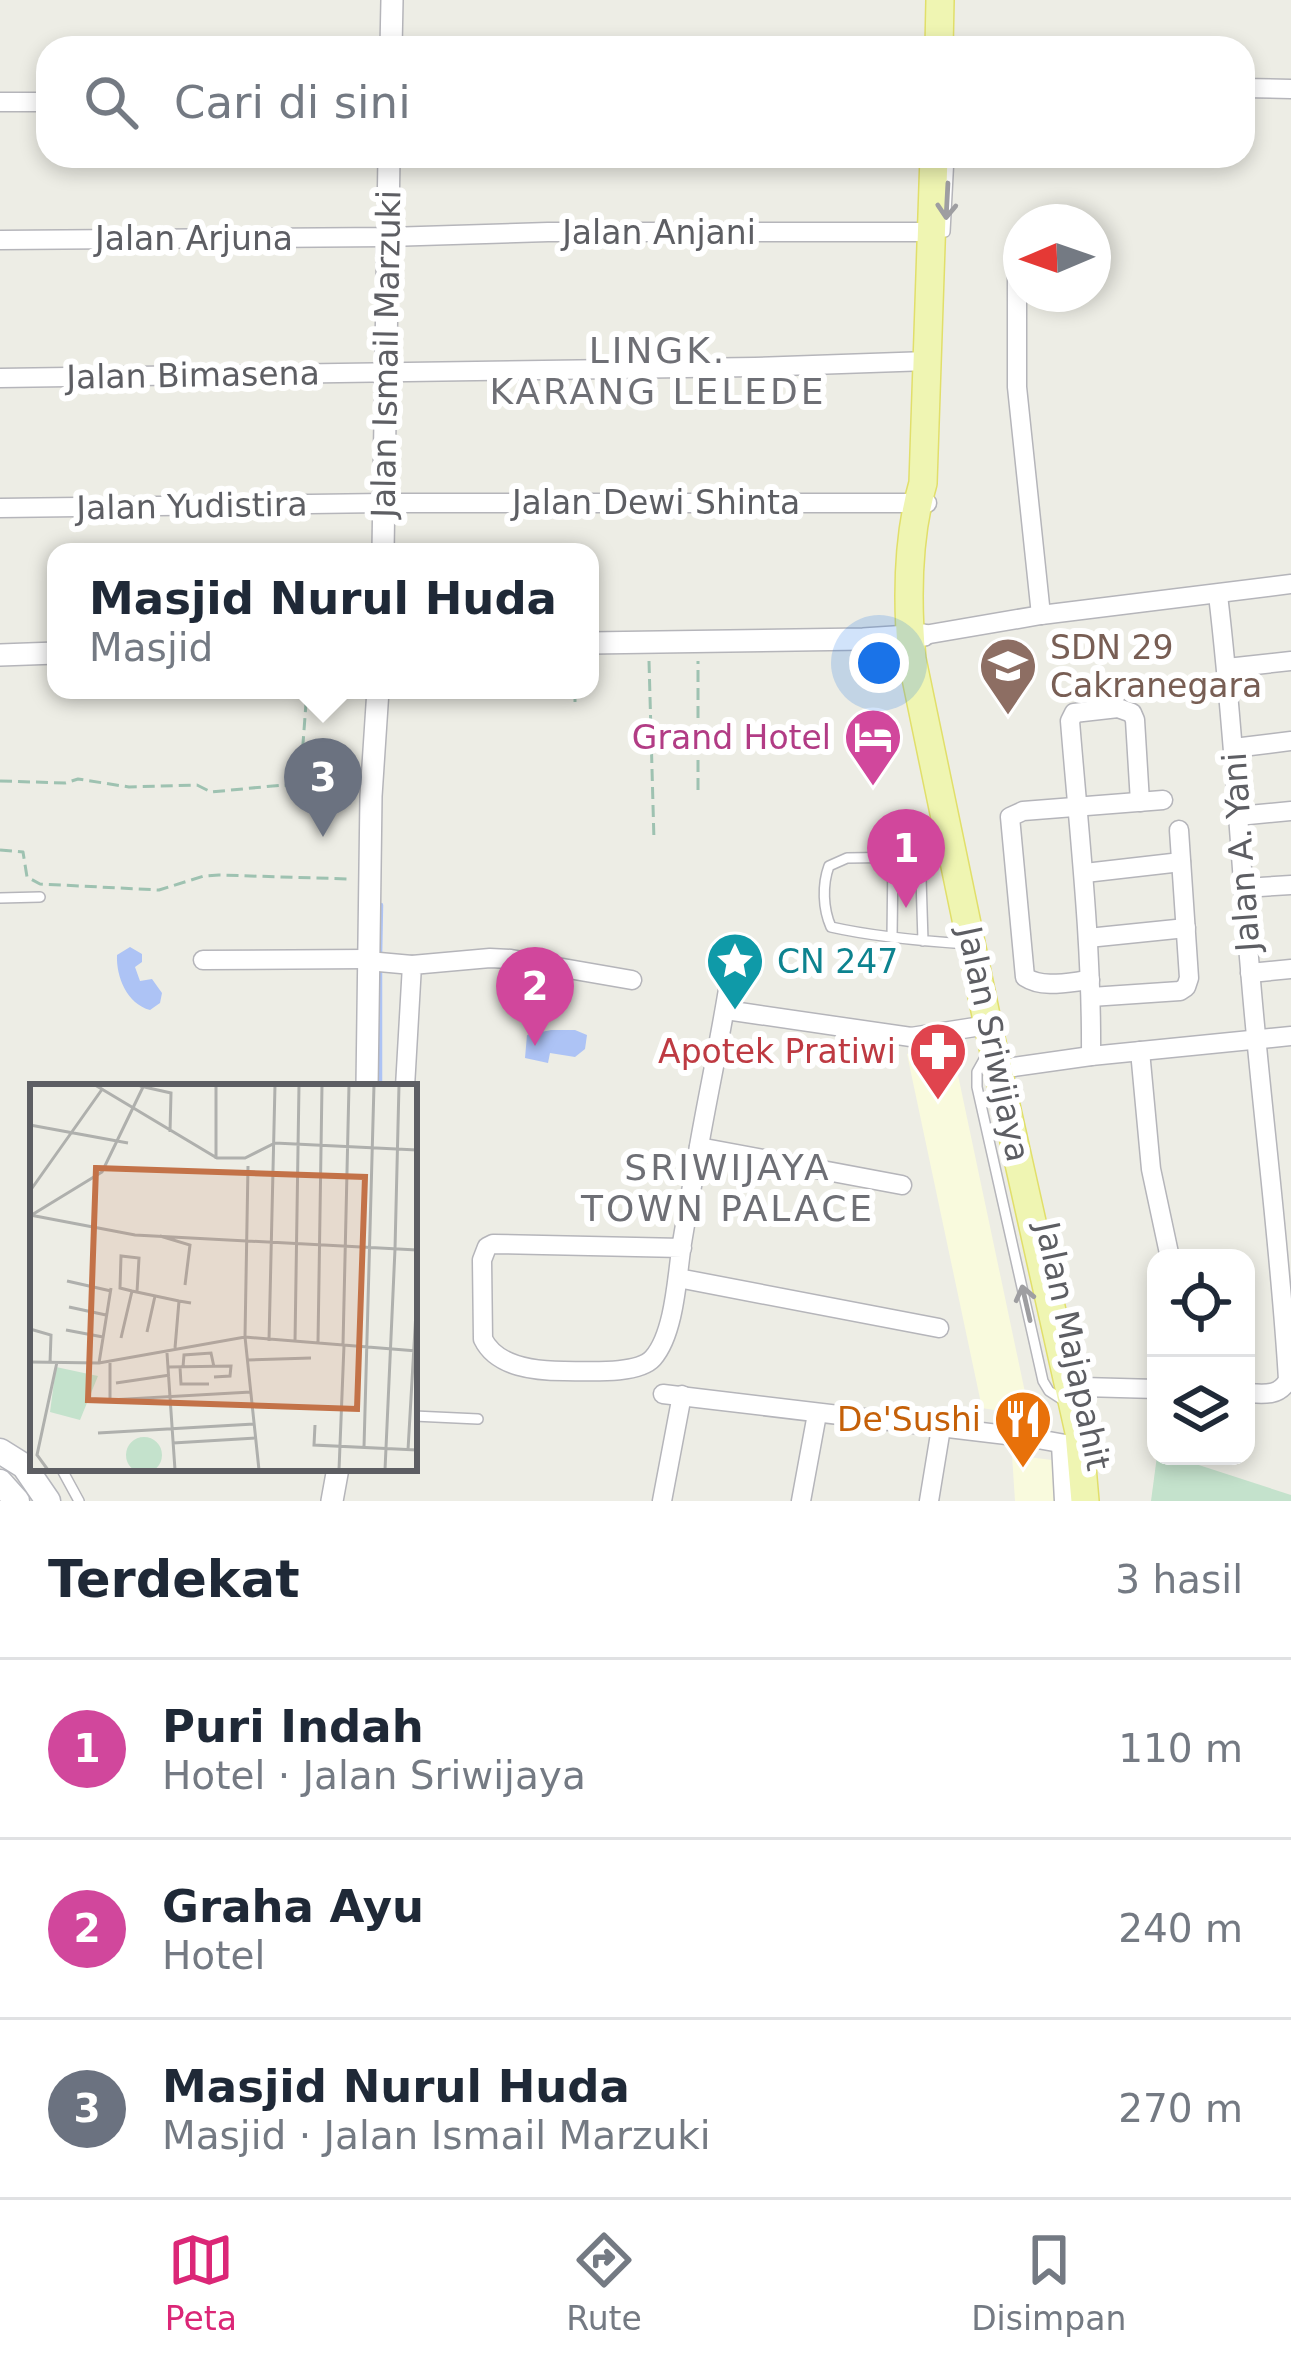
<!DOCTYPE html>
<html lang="id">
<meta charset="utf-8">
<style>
:root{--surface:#fff;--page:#f6f6f7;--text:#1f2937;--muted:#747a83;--line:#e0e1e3;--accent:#db2777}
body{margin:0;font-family:"DejaVu Sans",sans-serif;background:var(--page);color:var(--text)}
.controls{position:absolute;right:36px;bottom:36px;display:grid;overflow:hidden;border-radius:24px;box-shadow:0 6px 18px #0003}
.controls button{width:108px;height:108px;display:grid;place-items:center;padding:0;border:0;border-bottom:3px solid var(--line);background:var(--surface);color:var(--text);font:60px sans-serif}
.compass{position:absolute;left:1003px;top:204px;width:108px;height:108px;border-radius:50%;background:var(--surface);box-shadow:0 6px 18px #0003;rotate:268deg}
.you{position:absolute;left:879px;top:663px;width:42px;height:42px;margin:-30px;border:9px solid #fff;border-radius:50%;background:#1a73e8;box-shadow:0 0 0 18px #1a73e833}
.badge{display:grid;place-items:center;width:78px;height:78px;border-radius:50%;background:var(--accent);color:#fff;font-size:39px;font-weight:700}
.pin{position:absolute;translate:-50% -99px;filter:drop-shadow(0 3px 6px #0008)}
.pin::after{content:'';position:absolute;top:63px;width:42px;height:36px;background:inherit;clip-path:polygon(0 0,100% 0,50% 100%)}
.popup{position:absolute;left:47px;top:543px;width:552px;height:156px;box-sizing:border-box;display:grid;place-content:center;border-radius:24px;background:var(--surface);filter:drop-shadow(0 3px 9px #0005);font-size:39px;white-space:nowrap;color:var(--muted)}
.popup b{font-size:45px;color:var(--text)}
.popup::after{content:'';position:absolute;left:50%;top:100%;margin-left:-24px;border:24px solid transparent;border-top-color:var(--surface)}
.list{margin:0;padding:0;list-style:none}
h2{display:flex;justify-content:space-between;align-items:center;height:156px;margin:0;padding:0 48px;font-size:51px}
h2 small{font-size:39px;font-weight:400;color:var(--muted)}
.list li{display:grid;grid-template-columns:78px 1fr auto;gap:36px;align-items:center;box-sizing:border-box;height:180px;padding:0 48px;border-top:3px solid var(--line)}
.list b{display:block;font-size:45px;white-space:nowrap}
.list p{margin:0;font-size:39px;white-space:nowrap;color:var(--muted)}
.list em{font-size:39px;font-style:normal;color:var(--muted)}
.icon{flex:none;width:66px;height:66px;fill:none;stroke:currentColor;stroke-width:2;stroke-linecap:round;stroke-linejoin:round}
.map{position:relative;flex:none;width:1291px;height:1501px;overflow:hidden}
.search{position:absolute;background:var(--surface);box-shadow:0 6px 18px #0003;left:36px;right:36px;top:36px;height:132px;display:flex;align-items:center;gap:30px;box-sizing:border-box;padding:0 42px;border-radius:36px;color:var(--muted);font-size:45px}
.sheet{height:696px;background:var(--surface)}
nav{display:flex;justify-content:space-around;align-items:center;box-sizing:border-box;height:168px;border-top:3px solid var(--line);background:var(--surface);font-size:33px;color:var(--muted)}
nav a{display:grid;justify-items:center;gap:6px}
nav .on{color:var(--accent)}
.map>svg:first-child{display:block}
.commercial{fill:#f9fadd}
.green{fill:#c4e2cc}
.water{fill:#adc3f5}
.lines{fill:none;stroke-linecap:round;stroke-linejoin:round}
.stream{stroke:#adc3f5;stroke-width:4.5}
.service-casing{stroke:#b5b5ba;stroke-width:12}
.minor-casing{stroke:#b5b5ba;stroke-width:21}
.tertiary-casing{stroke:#b5b5ba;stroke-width:24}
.secondary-casing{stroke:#b6b7bd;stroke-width:27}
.primary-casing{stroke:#e1df6a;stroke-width:30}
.path{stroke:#9ec2b1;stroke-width:3;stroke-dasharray:12 6;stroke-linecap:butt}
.service{stroke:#fff;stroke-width:9}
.minor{stroke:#fff;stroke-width:18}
.tertiary{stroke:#fff;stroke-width:21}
.secondary{stroke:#fff;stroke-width:24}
.primary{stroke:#eff5b2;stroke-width:27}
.oneway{stroke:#9e9ea1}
.labels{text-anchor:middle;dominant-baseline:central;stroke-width:12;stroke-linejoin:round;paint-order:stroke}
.street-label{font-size:33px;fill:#5d5e63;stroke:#fff}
.education-label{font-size:33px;fill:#785e54;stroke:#fff;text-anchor:start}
.hotel-label{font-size:33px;fill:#b23c85;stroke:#fff;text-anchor:end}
.culture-label{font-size:33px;fill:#0d838f;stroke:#fff;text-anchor:start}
.health-label{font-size:33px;fill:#be3a42;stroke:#fff;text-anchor:end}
.food-label{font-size:33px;fill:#c56008;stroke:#fff;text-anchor:end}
.neighbourhood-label{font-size:36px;letter-spacing:3px;fill:#6e6f75;stroke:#fff}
.inset-road{fill:none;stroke:#afb0ad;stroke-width:3}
.view{fill:#c37248;fill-opacity:0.15;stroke:#c37248;stroke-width:6}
.inset-edge{fill:none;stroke:#5d5e63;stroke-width:6}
</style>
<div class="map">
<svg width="1291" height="1501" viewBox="0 0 1291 1501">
<rect width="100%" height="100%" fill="#edede5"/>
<g class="commercial">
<polygon points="951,1042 1030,1416 982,1408 907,1054"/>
<polygon points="1012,1455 1052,1460 1054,1501 1015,1501"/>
</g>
<polygon class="green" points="1157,1456 1171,1456 1291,1495 1291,1501 1151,1501"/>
<g class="water">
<path d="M130,947L142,954V962L135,967L140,981L152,979L162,993L160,1003L150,1010C127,1004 116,977 117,955Z"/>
<polygon points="551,1030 575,1030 587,1035 585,1049 575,1057 550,1053 548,1063 525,1058 527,1035"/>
</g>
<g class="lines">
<g class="stream">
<polyline points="380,955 381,905"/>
<polyline points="380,967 380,1087"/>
</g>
<defs>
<g id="service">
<polyline points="937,232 945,232 949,156"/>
<polyline points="0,898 40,897"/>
<polyline points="892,937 893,858"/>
<path d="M923,941L921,878L915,857L847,858L829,866C822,885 823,909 831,927C875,937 922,941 967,944"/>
<polyline points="986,1056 977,1072 977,1087 1043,1381 1049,1391 1066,1402"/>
<polyline points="414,1416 478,1419"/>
<polyline points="61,1468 79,1501"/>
</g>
<g id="minor">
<polyline points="1243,88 1291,89"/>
<polyline points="0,102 48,102"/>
<polyline points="0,240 388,237 548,232 931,232"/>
<polyline points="1017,268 1017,387 1041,615"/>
<polyline points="0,378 755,367 928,361"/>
<polyline points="0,508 384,503 927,503"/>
<path d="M1218,595C1233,719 1239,844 1250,969C1261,1106 1280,1243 1288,1380C1279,1397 1263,1394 1246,1393"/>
<polyline points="924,635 1041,615 1291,584"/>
<polyline points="1227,668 1291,661"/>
<polyline points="1234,748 1291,741"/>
<polyline points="1238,816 1291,811"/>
<polyline points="1085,873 1181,862"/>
<polyline points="1244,888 1291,885"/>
<polyline points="1088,938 1186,928"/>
<polyline points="203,960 367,959"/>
<polyline points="368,961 412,965"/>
<polyline points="1250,973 1291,969"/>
<path d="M1090,980C1069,982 1043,989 1025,977L1010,817L1023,811L1163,800"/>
<polyline points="1091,997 1180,991 1186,987 1189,978 1179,830"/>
<polyline points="726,1010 911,1037 988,1025"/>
<polyline points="1140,1051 1151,1169 1170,1258"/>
<path d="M1091,1056C1092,943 1079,833 1070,721L1074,713L1118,708L1132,713L1135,720L1140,802"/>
<polyline points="1014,1067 1091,1056 1291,1036"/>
<polyline points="405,1087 412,965 490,958 511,959 632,980"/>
<polyline points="699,1147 902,1185"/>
<path d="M682,1248L493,1244L487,1247L482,1260L483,1339C497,1368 537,1371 564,1371C587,1371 638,1375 653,1358C675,1333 677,1275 682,1243C687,1212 693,1182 698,1152C710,1082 726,1014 735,943"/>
<polyline points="678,1278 939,1328"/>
<polyline points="1083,1387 1156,1389"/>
<polyline points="663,1394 1032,1438 1082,1447"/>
<polyline points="1061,1444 1064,1501"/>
<polyline points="662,1501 682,1395"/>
<polyline points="801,1501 817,1414"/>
<polyline points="929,1501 941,1428"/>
</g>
<g id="tertiary">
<polyline points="391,48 392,0"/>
<polyline points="383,552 389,156"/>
<polyline points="590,643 863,639 924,635"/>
<polyline points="0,655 56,653"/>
<polyline points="367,1087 371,796 378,690"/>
<polyline points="332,1501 338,1468"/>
</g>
<g id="secondary">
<polyline points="0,1451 24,1466 48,1501"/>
<polyline points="0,1482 17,1501"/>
</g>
<g id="primary">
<polyline points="939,48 940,0"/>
<path d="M934,156L923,483C907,538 907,603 912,659L988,1025L1079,1432L1085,1501"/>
</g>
</defs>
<use href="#service" class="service-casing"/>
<use href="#minor" class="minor-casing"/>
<use href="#tertiary" class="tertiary-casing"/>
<use href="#secondary" class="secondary-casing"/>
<use href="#primary" class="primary-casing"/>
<g class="path">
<polyline points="649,661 654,841"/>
<polyline points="575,690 575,707"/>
<polyline points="0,781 65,783 78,779 129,787 197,785 211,792 283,785 351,793"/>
<polyline points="300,784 307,690"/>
<polyline points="698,790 698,661"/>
<polyline points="0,850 23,852 27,877 40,884 159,890 204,876 219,875 350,879"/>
</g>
<use href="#service" class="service"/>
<use href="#minor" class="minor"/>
<use href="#tertiary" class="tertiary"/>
<use href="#secondary" class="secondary"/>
<use href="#primary" class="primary"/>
</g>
<defs><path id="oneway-shaft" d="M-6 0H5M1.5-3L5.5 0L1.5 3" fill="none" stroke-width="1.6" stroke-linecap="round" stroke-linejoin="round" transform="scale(3)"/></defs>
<g class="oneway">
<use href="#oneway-shaft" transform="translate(947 201) rotate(93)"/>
<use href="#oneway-shaft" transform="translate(1026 1303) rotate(-103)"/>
</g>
<defs>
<symbol id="school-pin" viewBox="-11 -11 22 30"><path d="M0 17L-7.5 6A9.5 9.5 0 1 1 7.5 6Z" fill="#8d6e63" stroke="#fff"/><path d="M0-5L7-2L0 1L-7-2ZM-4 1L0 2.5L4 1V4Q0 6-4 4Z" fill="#fff"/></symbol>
<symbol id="hotel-pin" viewBox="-11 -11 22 30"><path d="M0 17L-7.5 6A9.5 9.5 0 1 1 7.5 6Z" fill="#d1479c" stroke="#fff"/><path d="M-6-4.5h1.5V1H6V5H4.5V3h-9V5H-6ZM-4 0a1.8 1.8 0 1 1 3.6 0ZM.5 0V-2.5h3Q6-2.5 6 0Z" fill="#fff"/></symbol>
<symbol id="sight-pin" viewBox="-11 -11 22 30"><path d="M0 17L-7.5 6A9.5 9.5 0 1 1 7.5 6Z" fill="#0f9aa8" stroke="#fff"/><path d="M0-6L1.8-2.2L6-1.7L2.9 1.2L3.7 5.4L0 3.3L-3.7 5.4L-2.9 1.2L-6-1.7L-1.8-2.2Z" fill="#fff"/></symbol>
<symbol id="pharmacy-pin" viewBox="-11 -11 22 30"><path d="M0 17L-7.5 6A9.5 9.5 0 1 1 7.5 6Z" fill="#e0444e" stroke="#fff"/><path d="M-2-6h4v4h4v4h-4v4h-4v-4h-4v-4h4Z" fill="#fff"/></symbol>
<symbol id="restaurant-pin" viewBox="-11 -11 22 30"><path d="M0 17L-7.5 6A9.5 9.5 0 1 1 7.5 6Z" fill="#e8710a" stroke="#fff"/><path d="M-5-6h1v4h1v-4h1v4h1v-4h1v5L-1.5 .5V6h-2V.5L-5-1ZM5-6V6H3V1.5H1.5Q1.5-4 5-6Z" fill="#fff"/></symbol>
</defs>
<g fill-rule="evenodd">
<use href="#school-pin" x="975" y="633" width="66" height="90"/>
<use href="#hotel-pin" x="840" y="704" width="66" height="90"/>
<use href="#sight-pin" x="702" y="928" width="66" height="90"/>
<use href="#pharmacy-pin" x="905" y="1018" width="66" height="90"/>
<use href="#restaurant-pin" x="990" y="1386" width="66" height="90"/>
</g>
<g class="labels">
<g class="street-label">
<text x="659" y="232">Jalan Anjani</text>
<text x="194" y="238">Jalan Arjuna</text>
<text transform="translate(386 354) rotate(-89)">Jalan Ismail Marzuki</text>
<text transform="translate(193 375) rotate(-1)">Jalan Bimasena</text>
<text x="656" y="502">Jalan Dewi Shinta</text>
<text transform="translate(192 506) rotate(-1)">Jalan Yudistira</text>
<text transform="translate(1241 852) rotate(-94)">Jalan A. Yani</text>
<text transform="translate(994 1044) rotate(78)">Jalan Sriwijaya</text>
<text transform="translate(1073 1346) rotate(78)">Jalan Majapahit</text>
</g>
<g class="education-label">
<text x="1050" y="647">SDN 29<tspan x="1050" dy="38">Cakranegara</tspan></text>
</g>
<g class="hotel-label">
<text x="831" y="737">Grand Hotel</text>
</g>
<g class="culture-label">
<text x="777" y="961">CN 247</text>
</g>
<g class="health-label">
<text x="896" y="1051">Apotek Pratiwi</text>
</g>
<g class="food-label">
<text x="981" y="1419">De'Sushi</text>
</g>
<g class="neighbourhood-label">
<text x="658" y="350">LINGK.<tspan x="658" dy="41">KARANG LELEDE</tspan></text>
<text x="728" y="1167">SRIWIJAYA<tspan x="728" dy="41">TOWN PALACE</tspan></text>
</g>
</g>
<g transform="translate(30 1084)">
<rect width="387" height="387" fill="#edede5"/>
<path d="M26,283L68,292L50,336L20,328ZM96 371a18 18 0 1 1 36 0a18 18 0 1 1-36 0Z" fill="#c4e2cc"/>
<path class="inset-road" d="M65,1L187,74H215L245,59L387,66M110,2L141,9L140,48M0,41L98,59M186,75V1M218,82L215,253L229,386M0,107L73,4M0,131L105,151L387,166M0,132L72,88L114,1M130,152L160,161L155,201M365,165L369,1M37,197L81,207M107,208L109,174L91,172L90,204L102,207L149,217L161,219M39,223L76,231M0,245L21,251L20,279M36,246L73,253M117,248L125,212M91,254L102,207M239,257L245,1M265,258L269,1M288,259L292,1M313,261L319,1M145,264L149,217M137,269L145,386M218,276L281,274M0,278L69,279L215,253L387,267M69,279L81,204M80,279V316L221,308M139,283L201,282L200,292L184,293M150,283L151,300H179M153,283L154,271L181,269L184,283M86,299L140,291M285,341L284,361L387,366M68,349L224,340M143,359L227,354M334,363L344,1M378,366L387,210M18,386L7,371L27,278M309,386L314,261M355,386L365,165"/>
<path class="view" d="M66,84L335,93L327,325L58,316Z"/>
<rect width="387" height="387" class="inset-edge"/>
</g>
</svg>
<div class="controls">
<button><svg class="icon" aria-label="locate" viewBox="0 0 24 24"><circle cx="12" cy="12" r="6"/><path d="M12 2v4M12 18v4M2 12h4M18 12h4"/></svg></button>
<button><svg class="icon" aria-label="layers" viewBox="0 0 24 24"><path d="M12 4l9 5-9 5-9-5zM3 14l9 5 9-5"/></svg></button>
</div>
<svg class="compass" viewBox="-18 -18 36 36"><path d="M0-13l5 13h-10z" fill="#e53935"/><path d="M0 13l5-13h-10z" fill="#747a83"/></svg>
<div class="you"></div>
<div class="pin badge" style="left:906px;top:908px;background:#d1479c">1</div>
<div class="pin badge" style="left:535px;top:1046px;background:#d1479c">2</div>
<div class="pin badge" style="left:323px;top:837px;background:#6b7280">3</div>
<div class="popup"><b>Masjid Nurul Huda</b>Masjid</div>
<div class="search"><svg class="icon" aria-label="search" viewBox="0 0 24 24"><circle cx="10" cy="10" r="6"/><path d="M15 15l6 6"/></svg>Cari di sini</div>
</div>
<section class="sheet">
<h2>Terdekat<small>3 hasil</small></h2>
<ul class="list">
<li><span class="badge" style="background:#d1479c">1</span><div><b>Puri Indah</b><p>Hotel · Jalan Sriwijaya</p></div><em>110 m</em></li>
<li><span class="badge" style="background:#d1479c">2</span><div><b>Graha Ayu</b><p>Hotel</p></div><em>240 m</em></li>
<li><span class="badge" style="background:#6b7280">3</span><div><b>Masjid Nurul Huda</b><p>Masjid · Jalan Ismail Marzuki</p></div><em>270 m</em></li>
</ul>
</section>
<nav>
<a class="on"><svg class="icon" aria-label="map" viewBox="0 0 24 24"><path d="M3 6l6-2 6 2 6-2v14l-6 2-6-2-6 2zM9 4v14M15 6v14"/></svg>Peta</a>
<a><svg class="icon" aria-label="directions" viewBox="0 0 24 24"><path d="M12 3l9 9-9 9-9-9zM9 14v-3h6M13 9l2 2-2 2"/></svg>Rute</a>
<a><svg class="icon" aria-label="saved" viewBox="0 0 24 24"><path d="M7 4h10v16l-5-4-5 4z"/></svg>Disimpan</a>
</nav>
